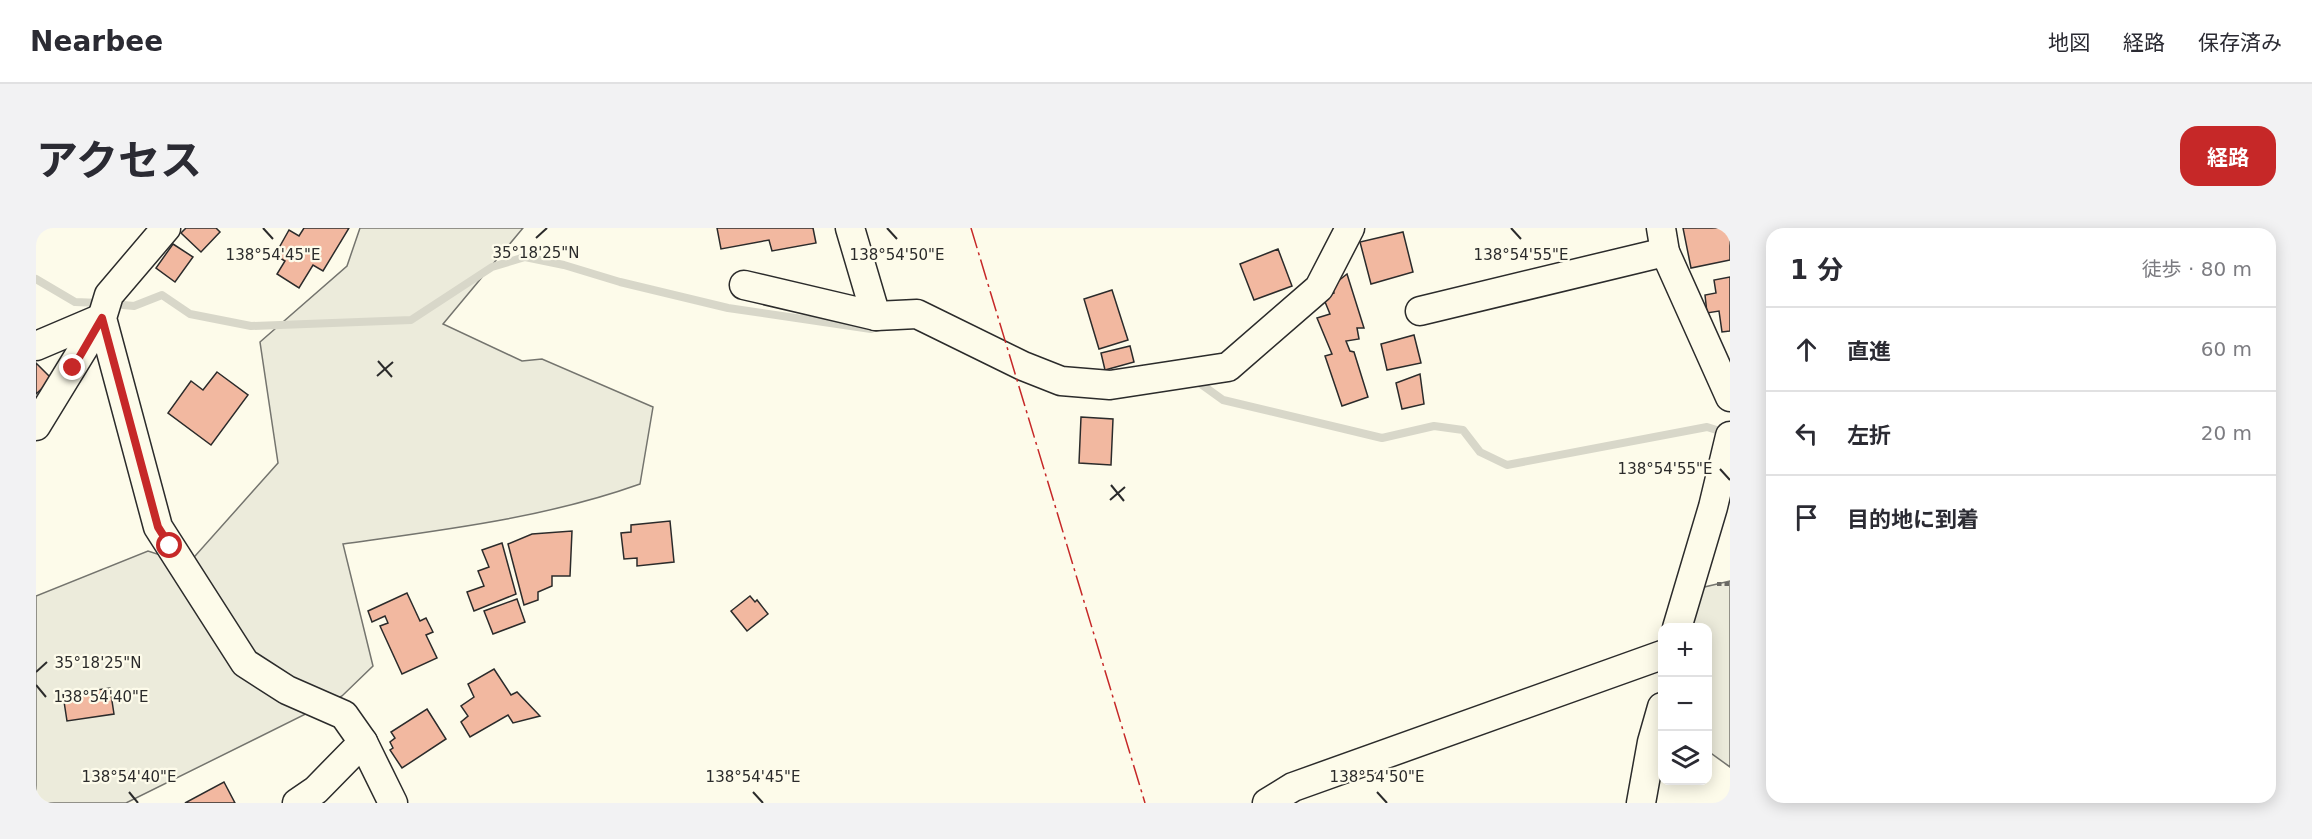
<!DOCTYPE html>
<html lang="ja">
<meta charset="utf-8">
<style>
:root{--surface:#fff;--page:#f2f2f3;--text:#2b2b33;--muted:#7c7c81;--line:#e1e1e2;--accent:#c62828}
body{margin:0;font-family:"DejaVu Sans","Noto Sans JP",sans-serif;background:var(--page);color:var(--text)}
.controls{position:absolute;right:18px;bottom:18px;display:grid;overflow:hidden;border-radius:12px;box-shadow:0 3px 15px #0003}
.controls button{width:54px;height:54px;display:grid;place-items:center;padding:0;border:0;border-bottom:2px solid var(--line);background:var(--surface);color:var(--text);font:30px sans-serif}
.stop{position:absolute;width:18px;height:18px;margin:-14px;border:4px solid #c62828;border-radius:50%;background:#fff}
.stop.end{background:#c62828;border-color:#fff;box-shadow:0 2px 6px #0008}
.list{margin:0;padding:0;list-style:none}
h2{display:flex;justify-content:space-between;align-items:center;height:78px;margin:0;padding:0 24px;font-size:26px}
h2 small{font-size:20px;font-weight:400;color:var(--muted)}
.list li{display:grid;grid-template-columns:39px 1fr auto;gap:18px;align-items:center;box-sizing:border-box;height:84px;padding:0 24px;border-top:2px solid var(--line)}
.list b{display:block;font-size:22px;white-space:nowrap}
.list em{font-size:20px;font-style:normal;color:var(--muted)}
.icon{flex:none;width:33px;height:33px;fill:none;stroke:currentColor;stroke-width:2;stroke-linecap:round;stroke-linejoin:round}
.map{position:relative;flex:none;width:1694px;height:575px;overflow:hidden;border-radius:18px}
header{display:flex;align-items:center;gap:36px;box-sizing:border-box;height:84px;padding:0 30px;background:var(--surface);border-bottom:2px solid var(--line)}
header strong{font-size:28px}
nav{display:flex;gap:33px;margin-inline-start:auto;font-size:21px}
.intro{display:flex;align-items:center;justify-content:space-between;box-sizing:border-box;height:144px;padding:0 36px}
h1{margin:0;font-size:42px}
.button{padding:15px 27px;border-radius:18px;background:var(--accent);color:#fff;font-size:21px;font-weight:700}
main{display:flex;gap:36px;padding:0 36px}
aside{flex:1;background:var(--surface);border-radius:18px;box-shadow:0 3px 15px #0003}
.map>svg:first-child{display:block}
.green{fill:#ecebdb;stroke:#74746e;stroke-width:1.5}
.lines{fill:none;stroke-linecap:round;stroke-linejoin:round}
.stream{stroke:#d8d7c9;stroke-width:8}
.building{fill:#f2b8a0;stroke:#2b2b2b;stroke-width:1.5}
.minor-casing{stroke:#2b2b2b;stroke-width:31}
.path{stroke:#6a6964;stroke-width:4;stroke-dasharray:4.5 3;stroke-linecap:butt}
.minor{stroke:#fdfbea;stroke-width:28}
.power{stroke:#c62828;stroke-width:1.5;stroke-dasharray:21 4.5 3 4.5;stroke-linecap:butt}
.route{stroke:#c62828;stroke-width:8}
.ticks{fill:none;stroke:#2b2b2b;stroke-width:2}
.ticks-label{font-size:15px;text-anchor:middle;fill:#2b2b2b;stroke:#fdfbea;stroke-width:4.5;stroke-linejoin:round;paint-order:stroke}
</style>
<header>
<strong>Nearbee</strong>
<nav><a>地図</a><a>経路</a><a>保存済み</a></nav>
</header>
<div class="intro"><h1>アクセス</h1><a class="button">経路</a></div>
<main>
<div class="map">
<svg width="1694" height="575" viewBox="0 0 1694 575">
<rect width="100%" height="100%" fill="#fdfbea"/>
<g class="green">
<path d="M324,0H487L407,96L486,133L506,131L617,179L604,256C509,290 407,302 307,316L337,438L306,468L90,575H0V368L112,323L152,336L242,235L224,114L311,38Z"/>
<polygon points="1694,353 1694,539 1672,523 1672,400 1649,400 1660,361"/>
</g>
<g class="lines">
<g class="stream">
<polyline points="0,51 39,74 64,75"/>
<polyline points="76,76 98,78 126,67 154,86 215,98 375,92 456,39 489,29 528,37 584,54 692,80 835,101 842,98"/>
<polyline points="1159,155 1162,154 1187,172 1346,210 1398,198 1427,202 1444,224 1471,237 1671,199 1690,205"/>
</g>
</g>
<g class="building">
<polygon points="150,0 180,0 184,4 165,24 145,5"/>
<polygon points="268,0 313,0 287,43 277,37 263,60 241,46 249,33 239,27 253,2 263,8"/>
<polygon points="681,0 777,0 780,15 736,23 733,12 685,21"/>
<polygon points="1647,0 1694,0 1694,32 1655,40"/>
<polygon points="1367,4 1377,44 1335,56 1324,14"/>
<polygon points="137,16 157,29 139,54 120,40"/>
<polygon points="1242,21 1256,58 1218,72 1204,36"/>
<polygon points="1311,46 1328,100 1321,100 1323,111 1310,113 1314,123 1318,124 1332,169 1306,178 1289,128 1296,126 1281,90 1294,86 1287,69 1298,65 1296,58"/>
<polygon points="1694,49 1694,103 1686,104 1683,83 1671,85 1669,67 1680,65 1678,52"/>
<polygon points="1076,62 1092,112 1063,121 1048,71"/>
<polygon points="1378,107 1385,135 1351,142 1345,116"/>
<polygon points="1094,118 1098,134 1069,142 1065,125"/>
<polygon points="0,135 16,151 0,166"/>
<polygon points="181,144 212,167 175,217 132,185 155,153 167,162"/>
<polygon points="1384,146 1388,176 1366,181 1360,155"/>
<polygon points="1045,189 1077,191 1075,237 1043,235"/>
<polygon points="634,293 638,334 601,338 601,330 588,331 585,305 595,304 595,297"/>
<polygon points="536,303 534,348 516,348 516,358 502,364 502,372 488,377 472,316 496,306"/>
<polygon points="466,315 480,366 438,383 431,364 448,358 442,343 453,339 446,322"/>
<polygon points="371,365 384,393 390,390 397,404 390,407 401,430 366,446 344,398 352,395 349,388 336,394 332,383"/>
<polygon points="714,368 719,374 721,372 732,386 711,403 695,383"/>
<polygon points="481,371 489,394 457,406 448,383"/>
<polygon points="458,441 475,467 481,464 504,488 477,495 472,487 434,509 425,494 432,488 425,478 438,469 432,456"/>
<polygon points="74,460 78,486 31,493 27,467"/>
<polygon points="391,481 410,511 366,540 354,522 357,520 354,514 359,510 355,504"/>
<polygon points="188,554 199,575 149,575"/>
</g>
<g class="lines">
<defs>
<g id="minor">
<polyline points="130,0 73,67 66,90 122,299 209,435 251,462 308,487 327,514 357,575"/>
<polyline points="814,0 840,88 881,86 987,138 1025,153 1074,157 1192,139 1283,60 1314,0"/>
<polyline points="1625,0 1629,24 1694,169"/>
<polyline points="708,57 840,88"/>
<polyline points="1384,83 1629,24"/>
<polyline points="0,118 66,90"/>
<polyline points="0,198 66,90"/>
<polyline points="1641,400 1677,279 1694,208"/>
<polyline points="261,575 280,562 327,514"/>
<polyline points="1231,575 1257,559 1626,427"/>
<polyline points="1605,575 1616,514 1626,479"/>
</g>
</defs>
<use href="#minor" class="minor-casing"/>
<polyline class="path" points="1681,356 1694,356"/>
<use href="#minor" class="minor"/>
<polyline class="power" points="935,0 1109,575"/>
</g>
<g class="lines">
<polyline class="route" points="37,140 66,90 122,299 134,318"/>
</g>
<path class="ticks" d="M227,0L237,11M851,0L861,11M1475,0L1485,11M500,10L511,0M342,133L356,149M341,148L357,134M1684,241L1694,252M1075,257L1088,273M1074,272L1089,259M0,444L11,434M0,457L10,469M93,564L102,575M717,564L727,575M1341,564L1351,575"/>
<g class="ticks-label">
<text x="500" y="30">35°18'25"N</text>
<text x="861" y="32">138°54'50"E</text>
<text x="1485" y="32">138°54'55"E</text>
<text x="237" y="32">138°54'45"E</text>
<text x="1629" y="246">138°54'55"E</text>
<text x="62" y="440">35°18'25"N</text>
<text x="65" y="474">138°54'40"E</text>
<text x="93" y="554">138°54'40"E</text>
<text x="717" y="554">138°54'45"E</text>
<text x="1341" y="554">138°54'50"E</text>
</g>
</svg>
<div class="controls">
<button>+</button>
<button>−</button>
<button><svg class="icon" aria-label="layers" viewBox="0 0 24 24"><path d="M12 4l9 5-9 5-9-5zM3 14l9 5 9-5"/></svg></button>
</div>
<div class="stop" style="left:134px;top:318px"></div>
<div class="stop end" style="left:37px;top:140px"></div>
</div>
<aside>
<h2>1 分<small>徒歩 · 80 m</small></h2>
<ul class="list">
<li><svg class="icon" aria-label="ahead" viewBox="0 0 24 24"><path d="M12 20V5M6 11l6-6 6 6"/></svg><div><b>直進</b></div><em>60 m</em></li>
<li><svg class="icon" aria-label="left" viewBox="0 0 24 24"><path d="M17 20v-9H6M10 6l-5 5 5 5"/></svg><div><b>左折</b></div><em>20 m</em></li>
<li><svg class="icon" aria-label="arrive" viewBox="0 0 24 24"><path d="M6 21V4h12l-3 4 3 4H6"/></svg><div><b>目的地に到着</b></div></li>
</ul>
</aside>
</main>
